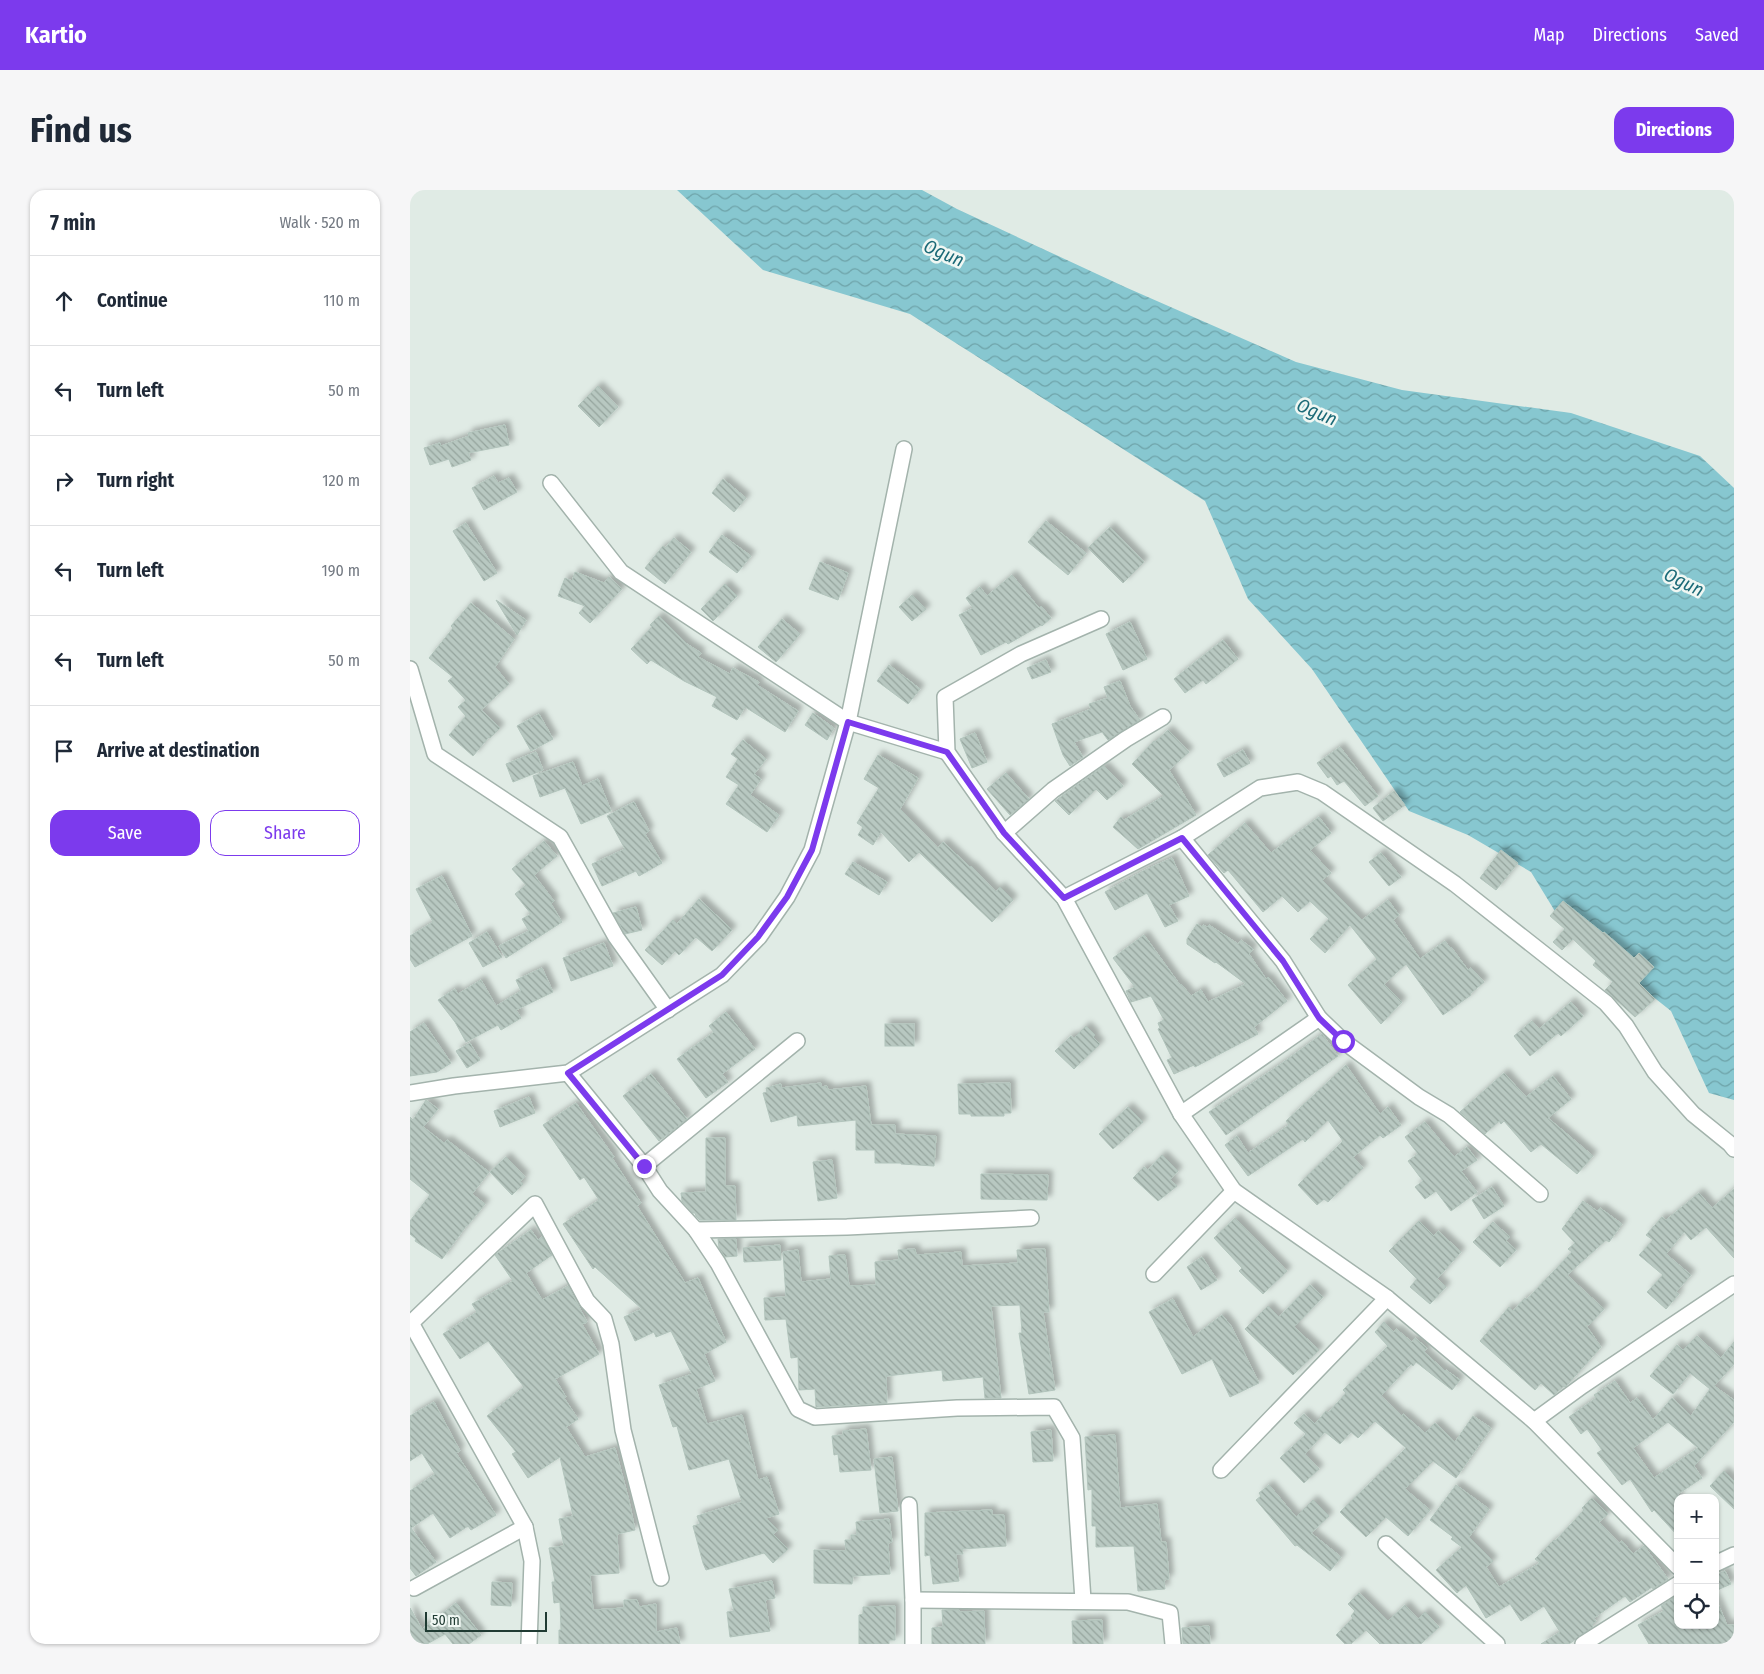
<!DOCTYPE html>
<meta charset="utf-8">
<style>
:root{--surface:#fff;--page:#f6f6f7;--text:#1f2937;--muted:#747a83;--line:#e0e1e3;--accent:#7c3aed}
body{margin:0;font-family:"Fira Sans Condensed",sans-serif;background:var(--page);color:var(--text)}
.controls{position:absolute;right:15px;bottom:15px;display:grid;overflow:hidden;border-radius:10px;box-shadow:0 1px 4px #0004}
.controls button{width:45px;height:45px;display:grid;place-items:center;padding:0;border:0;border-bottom:1px solid var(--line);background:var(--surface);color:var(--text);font:25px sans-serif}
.scale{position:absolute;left:15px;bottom:12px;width:122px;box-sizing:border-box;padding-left:5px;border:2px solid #203b33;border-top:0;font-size:14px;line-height:18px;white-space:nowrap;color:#203b33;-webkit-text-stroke:4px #f0f7f3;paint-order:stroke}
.stop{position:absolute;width:15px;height:15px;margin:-11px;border:4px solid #7c3aed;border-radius:50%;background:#fff}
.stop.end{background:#7c3aed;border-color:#fff;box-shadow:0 1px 5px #0008}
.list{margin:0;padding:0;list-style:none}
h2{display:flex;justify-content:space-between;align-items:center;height:65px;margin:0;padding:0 20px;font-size:21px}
h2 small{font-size:16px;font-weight:400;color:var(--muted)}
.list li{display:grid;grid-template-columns:32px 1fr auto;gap:15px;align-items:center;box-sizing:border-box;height:90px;padding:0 20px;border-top:1px solid var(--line)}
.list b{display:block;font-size:19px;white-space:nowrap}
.list em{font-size:16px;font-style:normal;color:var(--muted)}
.actions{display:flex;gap:10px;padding:15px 20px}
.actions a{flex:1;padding:11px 0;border:1px solid var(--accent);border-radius:15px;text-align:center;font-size:18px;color:var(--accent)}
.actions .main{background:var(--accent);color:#fff}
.icon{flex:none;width:28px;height:28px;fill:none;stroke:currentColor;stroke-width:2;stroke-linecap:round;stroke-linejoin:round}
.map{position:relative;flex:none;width:1324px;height:1454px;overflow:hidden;border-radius:15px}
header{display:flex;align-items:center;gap:30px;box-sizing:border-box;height:70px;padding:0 25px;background:var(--accent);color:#fff}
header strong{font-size:24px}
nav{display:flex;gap:28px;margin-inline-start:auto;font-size:18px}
.intro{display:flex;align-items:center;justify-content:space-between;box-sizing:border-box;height:120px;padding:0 30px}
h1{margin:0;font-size:35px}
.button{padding:12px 22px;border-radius:15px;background:var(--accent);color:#fff;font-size:18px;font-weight:700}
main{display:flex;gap:30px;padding:0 30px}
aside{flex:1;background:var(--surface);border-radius:15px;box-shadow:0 1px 4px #0004}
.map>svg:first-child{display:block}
.water{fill:url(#water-waves)}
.building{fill:url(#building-back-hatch);stroke:#b2c4bc;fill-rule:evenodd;filter:url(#shadow)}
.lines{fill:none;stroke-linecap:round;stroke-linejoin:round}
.street-casing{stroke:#a3b3ac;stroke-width:18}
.street{stroke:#fff;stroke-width:15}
.route{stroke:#7c3aed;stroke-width:6}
.labels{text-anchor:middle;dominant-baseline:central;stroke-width:5;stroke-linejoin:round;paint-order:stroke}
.water-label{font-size:19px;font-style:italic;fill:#1b6a77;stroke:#f0f7f3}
</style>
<header>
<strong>Kartio</strong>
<nav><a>Map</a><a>Directions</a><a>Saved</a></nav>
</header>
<div class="intro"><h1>Find us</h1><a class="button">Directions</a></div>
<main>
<aside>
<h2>7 min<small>Walk · 520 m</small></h2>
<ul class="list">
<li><svg class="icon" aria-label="ahead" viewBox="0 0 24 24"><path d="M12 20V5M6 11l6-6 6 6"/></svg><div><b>Continue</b></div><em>110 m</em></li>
<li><svg class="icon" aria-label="left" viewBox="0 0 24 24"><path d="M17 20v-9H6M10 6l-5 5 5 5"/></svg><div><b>Turn left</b></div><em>50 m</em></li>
<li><svg class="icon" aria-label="right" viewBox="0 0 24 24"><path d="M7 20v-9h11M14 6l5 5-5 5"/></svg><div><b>Turn right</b></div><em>120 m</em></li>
<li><svg class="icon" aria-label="left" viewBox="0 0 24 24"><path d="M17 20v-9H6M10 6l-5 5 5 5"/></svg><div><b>Turn left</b></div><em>190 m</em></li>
<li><svg class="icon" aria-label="left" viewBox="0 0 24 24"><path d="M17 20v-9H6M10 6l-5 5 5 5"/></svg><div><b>Turn left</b></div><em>50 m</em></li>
<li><svg class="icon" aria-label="arrive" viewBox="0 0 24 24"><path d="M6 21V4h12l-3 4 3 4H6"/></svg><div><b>Arrive at destination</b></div></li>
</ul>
<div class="actions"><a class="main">Save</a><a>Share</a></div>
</aside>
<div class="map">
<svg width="1324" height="1454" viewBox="0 0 1324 1454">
<defs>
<pattern id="water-waves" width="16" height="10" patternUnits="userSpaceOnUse" patternTransform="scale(1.25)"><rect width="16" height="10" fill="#87c7d0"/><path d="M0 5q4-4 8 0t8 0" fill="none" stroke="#6ea3a9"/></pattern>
<pattern id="building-back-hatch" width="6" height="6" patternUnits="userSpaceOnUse" patternTransform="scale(1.25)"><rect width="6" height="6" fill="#b8c8c1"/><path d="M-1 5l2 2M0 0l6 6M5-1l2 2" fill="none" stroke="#95a49d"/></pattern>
<filter id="shadow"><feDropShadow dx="4.5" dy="-4.5" stdDeviation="2.5" flood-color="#0004"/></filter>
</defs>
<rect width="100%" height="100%" fill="#e0ebe5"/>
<polygon class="water" points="267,0 512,0 547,19 715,97 886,172 992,200 1161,223 1290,266 1324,298 1324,910 1299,903 1261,821 1154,736 1121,682 1058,645 999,621 902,479 838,409 795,311 500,124 353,80"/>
<g class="building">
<polygon points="188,196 208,217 189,237 168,216"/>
<polygon points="95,235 99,255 58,263 61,270 42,277 39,269 20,275 14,258 30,253 31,256 59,246 58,243"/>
<polygon points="84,286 88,293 99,288 107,302 74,320 62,298"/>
<polygon points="313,289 336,308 324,322 302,303"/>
<polygon points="636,331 676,363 658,385 618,352"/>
<polygon points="56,333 87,383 74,391 43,341"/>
<polygon points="700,337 734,372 713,393 678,358"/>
<polygon points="312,345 341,366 327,383 299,362"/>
<polygon points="264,348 281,362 255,394 235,378 253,356 255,358"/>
<polygon points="410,372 438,383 428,410 399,399"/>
<polygon points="165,382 194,393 199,387 212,399 180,433 169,423 175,416 148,406 155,388 162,391"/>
<polygon points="602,385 629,418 631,416 641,428 632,436 631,435 598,454 596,452 571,465 549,425 563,418 556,408 570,397 577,406"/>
<polygon points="315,394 327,406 303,431 291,419"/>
<polygon points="502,405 516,419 502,431 489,417"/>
<polygon points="86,410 116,430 107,445"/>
<polygon points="61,413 104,449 85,477 99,494 71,520 90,538 80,548 79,547 63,566 39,545 56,526 48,517 56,510 38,491 43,487 19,468 43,438 41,436"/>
<polygon points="249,426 277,454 291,463 288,467 320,484 323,478 349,492 347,495 388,521 375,542 335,517 327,530 302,516 307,507 274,491 241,470 237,474 221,459 242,437 240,435"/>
<polygon points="372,429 390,444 366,472 348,457"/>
<polygon points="720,432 737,469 713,480 696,444"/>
<polygon points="813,450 828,469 796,494 793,490 775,503 764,489"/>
<polygon points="636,470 641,482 622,489 617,478"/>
<polygon points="479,475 510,499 498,514 467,491"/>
<polygon points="710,491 720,516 730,530 698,550 692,542 664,552 673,567 660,576 653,565 642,534 681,519 679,514 698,508 694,497"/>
<polygon points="403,523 424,538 417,550 395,535"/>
<polygon points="129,524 143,549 121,561 107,536"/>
<polygon points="758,540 779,562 759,580 786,625 728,659 703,637 711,627 714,630 754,606 722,574 744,551 745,552"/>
<polygon points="565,543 577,572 562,578 550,549"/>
<polygon points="333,550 356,569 344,584 351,589 340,605 369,625 357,642 316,614 329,595 316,587 328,569 321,564"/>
<polygon points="930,557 968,606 955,616 934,591 927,595 921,586 918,588 907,573"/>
<polygon points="833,560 840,573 814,587 807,574"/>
<polygon points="126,562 133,580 103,592 96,574"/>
<polygon points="468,565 508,588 490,619 528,658 533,652 560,677 561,676 586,702 590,697 603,710 582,732 509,662 499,672 471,642 463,655 448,645 453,637 447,633 469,598 454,589"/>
<polygon points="163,572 172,596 188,589 201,621 171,634 155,598 130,607 123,586"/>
<polygon points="694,576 713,596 697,610 686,599 659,625 645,611"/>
<polygon points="596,583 619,609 600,625 577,599"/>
<polygon points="984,601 995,615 973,631 963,618"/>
<polygon points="224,612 239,641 235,644 252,673 229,686 226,681 192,696 182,674 215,659 197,626"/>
<polygon points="909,627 921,643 900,660 921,683 912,690 952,730 978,710 989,725 983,730 1010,769 1035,751 1040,758 1041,757 1058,780 1061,778 1074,792 1060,804 1061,805 1033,825 996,774 974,794 992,812 971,834 938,795 967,769 940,735 915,763 900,749 919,729 900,711 888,722 872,706 853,722 818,680 814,683 798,665 835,633 861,663"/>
<polygon points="134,651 147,666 124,685 144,711 141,714 152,732 96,768 89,756 119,741 112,729 121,724 105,704 116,695 102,679"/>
<polygon points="1091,660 1108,673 1086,700 1070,688"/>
<polygon points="971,663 991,687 979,696 959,672"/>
<polygon points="762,668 779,706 759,715 768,731 755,737 737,703 705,720 695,702 735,680"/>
<polygon points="443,672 477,692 469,705 435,684"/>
<polygon points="32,686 62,746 5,777 0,769 0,746 23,732 6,699"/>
<polygon points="289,709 322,740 302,761 286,747 269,765 265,761 252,775 235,760 263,730 267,734"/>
<polygon points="1153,711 1193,743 1194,742 1224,768 1229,763 1244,777 1229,793 1245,809 1225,827 1195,800 1203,792 1183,775 1186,771 1163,749 1152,760 1143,752 1155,739 1140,726"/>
<polygon points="226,717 232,740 215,744 203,723"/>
<polygon points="787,734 792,737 793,735 797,737 799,735 828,754 831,750 843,759 839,764 856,789 858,787 877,811 844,837 848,844 785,877 784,875 764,884 757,870 762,868 748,839 750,838 748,833 754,830 741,806 721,812 716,801 725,797 703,768 734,745 770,795 771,794 781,806 791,800 798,812 836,794 806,772 805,773 777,754 777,749"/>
<polygon points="77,742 92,767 73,777 59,753"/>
<polygon points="194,753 203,776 161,791 153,768"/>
<polygon points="132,778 143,802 106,820 111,828 91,840 88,835 56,852 45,832 28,810 45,799 48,804 71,790 86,816 111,801 106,790"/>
<polygon points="1161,812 1173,826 1151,846 1148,843 1120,866 1104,846 1122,831 1129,839"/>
<polygon points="316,822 345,859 312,884 318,892 296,908 267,869 304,842 299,836"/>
<polygon points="14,833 41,873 27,882 0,886 0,842"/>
<rect x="475" y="834" width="29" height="22"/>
<polygon points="676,836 685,845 683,847 690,854 664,879 645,861 661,846 664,848"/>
<polygon points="912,844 928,866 816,945 799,922 871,874"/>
<polygon points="60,853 70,870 57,878 46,861"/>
<polygon points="936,875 970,924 978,917 991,935 973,948 970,945 943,967 953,978 918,1012 914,1009 907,1015 888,995 933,951 918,930 895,952 893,949 838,986 815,955 827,946 838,963 879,935 876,931"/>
<polygon points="1094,883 1116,907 1143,886 1161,909 1138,928 1183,966 1167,984 1131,954 1121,962 1094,931 1091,934 1089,931 1075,944 1050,922"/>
<polygon points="241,884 277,929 249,951 213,906"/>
<polygon points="411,893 411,897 417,896 418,900 456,896 461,935 485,935 485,944 526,946 524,976 491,974 491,973 465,973 465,960 446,960 446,930 388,936 387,925 361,932 353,903 357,902 356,898 371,894 371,898"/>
<polygon points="600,893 601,923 594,923 594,926 561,926 561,924 549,924 548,894"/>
<polygon points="119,907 125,923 90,937 84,921"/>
<polygon points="16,910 28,919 13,937 34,953 37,950 79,982 62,1004 75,1014 58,1035 57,1035 32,1069 5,1051 6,1049 0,1044 0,1031 20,1005 0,989 0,927 3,930"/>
<polygon points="166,913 204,967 202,968 231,1013 227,1016 275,1093 288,1088 316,1152 294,1164 305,1191 286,1199 297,1234 332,1225 348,1290 357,1287 369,1324 356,1328 368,1340 363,1344 378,1359 363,1373 354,1363 296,1380 293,1373 283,1336 290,1334 287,1326 332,1312 319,1269 279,1280 267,1236 263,1237 249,1195 282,1184 261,1141 246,1147 244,1142 225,1151 214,1127 232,1119 185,1077 183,1079 153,1034 189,1010 174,987 170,990 133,935"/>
<polygon points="718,917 733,932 703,959 689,944"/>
<polygon points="1015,932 1044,967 1057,957 1067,970 1051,981 1067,1002 1041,1021 1026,1001 1015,1009 1005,997 1013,991 998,971 1008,964 995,947"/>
<polygon points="296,948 315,948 315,996 325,996 326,1030 290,1030 286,1026 285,1023 283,1023 272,1011 271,1003 296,1002"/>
<polygon points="752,965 768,981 760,990 767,996 748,1011 723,988 734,977 738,980"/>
<polygon points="96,967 115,987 110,991 113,994 102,1005 80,982"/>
<polygon points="422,970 427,1008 408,1011 403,972"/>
<polygon points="571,984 638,985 637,1010 571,1009"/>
<polygon points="1082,997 1094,1016 1074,1029 1062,1010"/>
<polygon points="1324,999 1324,1068 1296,1037 1281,1050 1274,1042 1256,1064 1281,1085 1266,1102 1269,1104 1256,1119 1237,1102 1253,1085 1229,1065 1243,1050 1236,1045 1252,1027 1256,1030 1289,1003 1302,1018"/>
<polygon points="1173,1011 1187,1021 1190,1018 1212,1034 1199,1052 1196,1050 1157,1085 1194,1119 1179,1135 1175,1134 1191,1157 1158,1194 1155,1197 1154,1196 1144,1205 1131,1193 1125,1200 1070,1151 1099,1117 1103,1121 1115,1108 1117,1109 1162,1062 1158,1059 1165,1053 1152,1039"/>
<polygon points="825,1028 877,1081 853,1104 829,1081 832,1078 804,1048"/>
<polygon points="1009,1031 1024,1046 1028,1041 1051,1062 1027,1089 1036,1097 1020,1114 1000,1097 1007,1089 979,1061"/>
<polygon points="1083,1032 1100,1047 1096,1051 1106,1060 1090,1077 1063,1052"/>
<polygon points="121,1040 128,1050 132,1047 142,1065 116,1083 132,1110 158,1096 177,1132 172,1134 189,1164 145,1189 156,1207 154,1208 168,1229 156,1237 175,1267 205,1258 219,1311 225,1340 207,1344 209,1383 180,1385 183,1420 214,1418 214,1410 227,1410 229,1417 246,1414 246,1442 267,1438 270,1454 149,1454 149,1440 151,1440 150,1412 144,1413 142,1392 145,1392 139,1358 154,1356 149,1329 163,1326 150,1267 118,1288 102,1264 106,1262 77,1226 114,1197 78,1151 50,1169 33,1144 67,1122 62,1114 103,1091 85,1065"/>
<polygon points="308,1049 326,1049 327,1066 315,1067 309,1058"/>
<polygon points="370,1055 371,1070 334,1072 333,1058"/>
<polygon points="505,1059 506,1065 551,1062 552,1076 608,1073 607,1060 635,1059 639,1122 633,1122 645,1200 619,1204 609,1143 612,1143 610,1115 581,1116 591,1208 575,1208 573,1187 533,1191 532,1180 476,1186 477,1213 406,1217 405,1199 389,1200 388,1167 381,1168 376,1129 355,1130 354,1108 376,1107 373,1062 388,1060 391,1092 421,1089 419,1066 435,1065 439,1096 466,1095 465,1072 489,1070 488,1060"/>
<polygon points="792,1067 807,1090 791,1100 777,1077"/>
<polygon points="900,1095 913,1107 884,1137 909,1160 883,1185 835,1139 858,1116 869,1127"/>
<polygon points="763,1109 783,1147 812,1125 821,1136 849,1193 820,1207 802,1169 772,1184 739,1122"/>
<polygon points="974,1132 984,1142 986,1139 1002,1152 1005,1148 1017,1158 1014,1162 1035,1181 1036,1180 1050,1190 1042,1200 1006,1172 1003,1176 1001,1174 971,1206 992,1226 993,1224 1015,1243 1025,1233 1045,1252 1063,1226 1081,1238 1046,1288 1023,1271 995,1299 1020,1320 998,1346 976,1327 956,1347 930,1322 996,1258 965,1231 948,1248 941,1242 930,1254 915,1242 895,1264 909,1279 894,1293 870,1268 896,1244 884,1233 894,1224 905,1234 916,1221 918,1223 936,1203 933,1200 978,1156 965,1142"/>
<path d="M1287,1146L1311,1168L1324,1152V1174L1304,1196L1324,1210V1232L1284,1276L1292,1288L1268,1304V1346L1244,1320L1242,1322L1220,1289L1212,1295L1187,1263L1192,1260L1177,1239L1171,1244L1159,1227L1186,1208L1184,1205L1205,1191L1220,1213L1227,1208L1243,1230L1262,1208L1281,1226L1300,1199L1280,1183L1263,1204L1240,1186L1267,1155L1273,1160ZM1258,1232L1288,1258L1244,1288L1223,1258Z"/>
<polygon points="24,1212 50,1261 46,1263 86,1325 61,1340 58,1336 40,1348 23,1323 1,1338 26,1372 6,1386 0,1378 0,1301 25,1284 12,1263 0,1271 0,1226"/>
<polygon points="456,1239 461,1280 430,1282 428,1264 424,1265 422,1246 433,1245 433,1241"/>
<polygon points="641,1240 643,1271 623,1272 621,1242"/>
<polygon points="705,1245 710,1318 747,1314 751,1352 756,1352 759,1389 754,1390 755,1399 728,1401 724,1356 686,1357 686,1336 682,1336 682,1299 678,1300 675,1247"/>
<polygon points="482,1267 488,1321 470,1323 464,1269"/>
<polygon points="1314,1281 1324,1291 1324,1319 1300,1296"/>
<polygon points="859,1295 886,1327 903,1310 919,1326 901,1343 931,1367 920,1381 887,1355 885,1356 846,1310 851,1306 849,1303"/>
<polygon points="1046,1295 1079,1319 1059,1347 1083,1371 1076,1377 1089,1397 1130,1373 1125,1369 1144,1350 1145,1351 1174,1320 1172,1318 1182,1308 1198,1324 1189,1332 1209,1353 1212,1351 1223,1364 1234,1356 1258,1389 1243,1399 1242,1397 1220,1412 1215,1406 1184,1428 1186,1431 1182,1435 1183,1437 1159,1454 1131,1454 1150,1442 1134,1416 1111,1431 1100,1414 1076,1428 1056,1395 1047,1403 1026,1380 1052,1357 1041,1349 1043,1347 1020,1330"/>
<polygon points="582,1320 582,1325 594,1325 596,1356 552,1359 553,1364 546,1364 549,1391 523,1394 520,1365 515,1366 515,1323"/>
<polygon points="479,1329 482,1352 478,1353 480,1384 443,1386 442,1394 404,1393 404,1360 436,1361 435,1350 441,1350 441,1345 447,1345 446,1332"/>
<polygon points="1315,1381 1321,1394 1305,1401 1305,1385"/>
<polygon points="362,1391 365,1408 355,1410 360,1441 320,1447 317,1422 324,1421 319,1399"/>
<polygon points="82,1392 102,1393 101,1416 81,1415"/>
<polygon points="949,1403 978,1431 995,1415 1008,1429 1015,1422 1029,1437 1011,1454 970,1454 956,1440 941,1454 935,1454 926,1445 943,1428 941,1426 945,1421 938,1414"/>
<polygon points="1268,1405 1268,1435 1305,1435 1305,1407 1317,1435 1324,1435 1324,1454 1239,1454 1228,1435 1254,1421 1251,1416"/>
<polygon points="46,1413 71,1445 59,1454 43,1454 35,1444 17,1454 0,1454 0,1418 12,1439"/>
<polygon points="485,1416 485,1450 479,1450 479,1454 449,1454 449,1425 453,1424 453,1417"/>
<polygon points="532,1420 549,1420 549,1422 574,1421 575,1454 522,1454 522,1438 533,1437"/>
<polygon points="692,1430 693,1454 663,1454 662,1431"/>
<polygon points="799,1436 800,1454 773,1454 772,1438"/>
</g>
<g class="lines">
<defs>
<g id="street">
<polyline points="141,293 211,382 438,532 537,562"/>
<polyline points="691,429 611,464 535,507 537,562 594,643 654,708 771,924 824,1001 977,1108 1124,1231 1268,1377"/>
<polyline points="0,479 25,564 150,647 206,747 258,820"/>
<polyline points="594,643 643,600 716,549 753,527"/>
<polyline points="772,648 873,771 909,828 933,851 1009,907 1039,925 1130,1004"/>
<polyline points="654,708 772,648 850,598 888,592 912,602 1045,694 1196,813 1216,836 1245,882 1283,924 1320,954 1324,959"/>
<polyline points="158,883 234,976 250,1001 286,1040 308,1073 388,1219 405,1227 547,1218 644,1217 662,1248 673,1410"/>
<polyline points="0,903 44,896 158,883 312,785 349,747 377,707 402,660 438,532 494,259"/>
<polyline points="771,924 909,828"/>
<polyline points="234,976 387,851"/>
<polyline points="286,1040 437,1037 621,1028"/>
<polyline points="744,1084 824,1001"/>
<polyline points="1,1133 115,1337 122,1371 119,1454"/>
<polyline points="0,1134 125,1014 177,1111 194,1129 201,1154 213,1240 251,1388"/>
<polyline points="1124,1231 1172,1196 1324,1094"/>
<polyline points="811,1280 977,1108"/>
<polyline points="499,1315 503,1410 503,1454"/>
<polyline points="976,1354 1087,1454"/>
<polyline points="1305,1374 1324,1365"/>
<polyline points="4,1398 115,1337"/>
<polyline points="503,1410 718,1412 760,1423 763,1454"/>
<polyline points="1173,1454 1268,1394"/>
</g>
</defs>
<use href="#street" class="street-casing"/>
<use href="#street" class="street"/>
</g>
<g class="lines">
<polyline class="route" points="234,976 158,883 312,785 348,747 377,707 402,660 438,532 537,562 594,643 654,708 772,648 873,771 909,828 933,851"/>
</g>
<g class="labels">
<g class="water-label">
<text transform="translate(534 63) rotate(23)">Ogun</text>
<text transform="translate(907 222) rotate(23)">Ogun</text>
<text transform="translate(1274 392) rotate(26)">Ogun</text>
</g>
</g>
</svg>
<div class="controls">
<button>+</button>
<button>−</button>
<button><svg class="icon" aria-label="locate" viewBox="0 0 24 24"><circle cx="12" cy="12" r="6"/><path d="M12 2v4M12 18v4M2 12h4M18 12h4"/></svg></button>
</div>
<div class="scale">50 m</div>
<div class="stop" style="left:933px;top:851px"></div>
<div class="stop end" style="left:234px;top:976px"></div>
</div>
</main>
